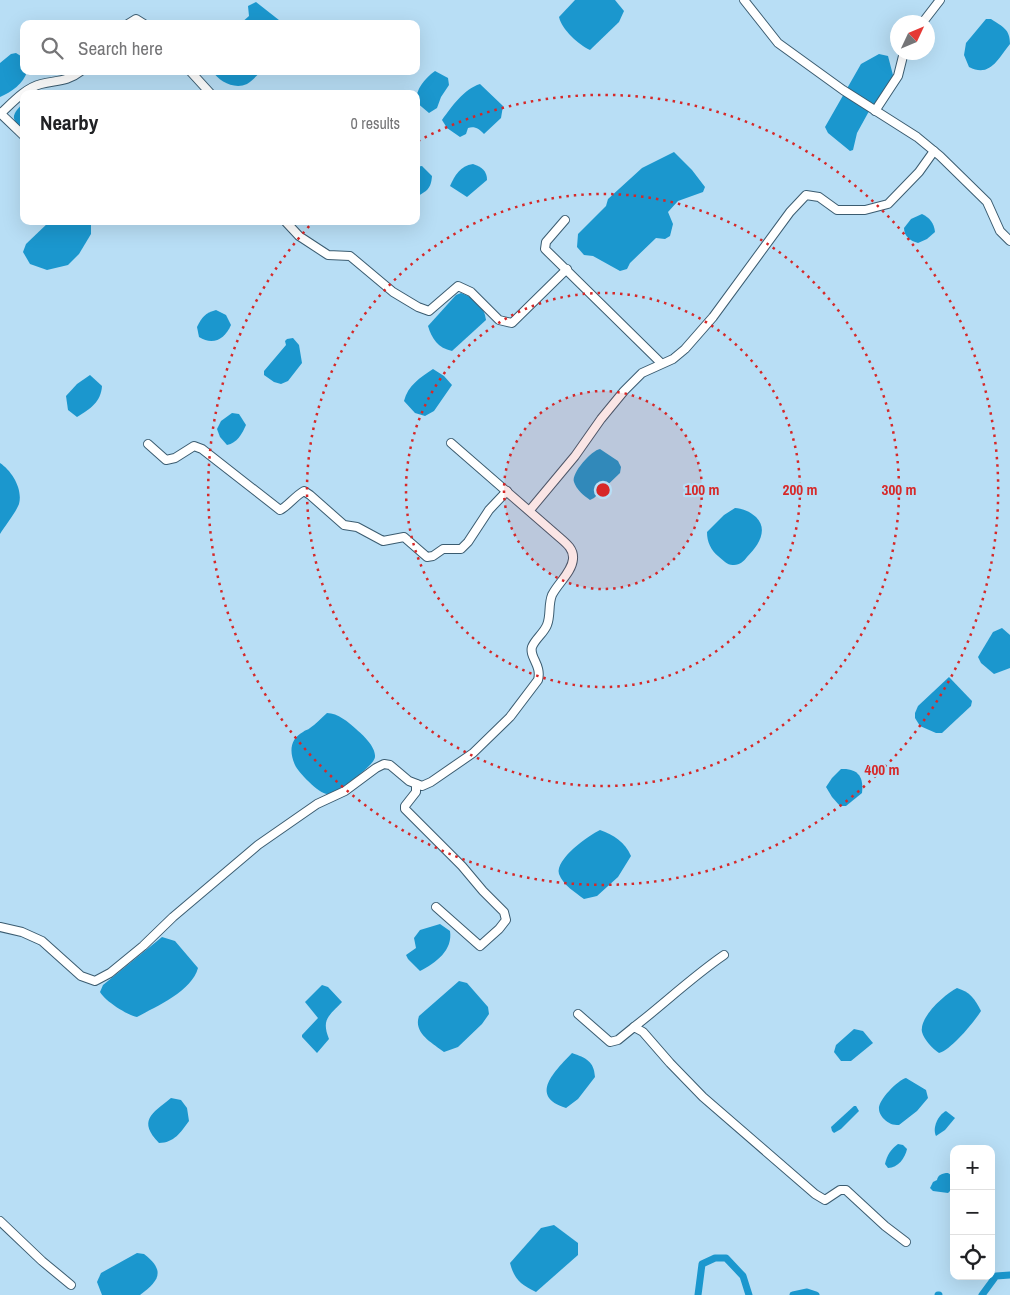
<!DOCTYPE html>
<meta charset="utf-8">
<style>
:root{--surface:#fff;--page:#f6f6f6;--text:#202124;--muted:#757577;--line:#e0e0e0}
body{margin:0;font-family:"Archivo Narrow",sans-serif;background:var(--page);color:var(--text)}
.controls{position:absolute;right:15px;bottom:15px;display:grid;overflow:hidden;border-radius:10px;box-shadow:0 5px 20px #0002}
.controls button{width:45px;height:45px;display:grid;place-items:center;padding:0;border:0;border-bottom:1px solid var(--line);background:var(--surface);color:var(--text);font:25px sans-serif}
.compass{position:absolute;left:890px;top:15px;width:45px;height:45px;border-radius:50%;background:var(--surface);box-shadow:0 5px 20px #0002;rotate:46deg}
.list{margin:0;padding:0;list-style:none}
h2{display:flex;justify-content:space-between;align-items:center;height:65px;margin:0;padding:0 20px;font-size:21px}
h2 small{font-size:16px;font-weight:400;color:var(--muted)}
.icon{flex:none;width:28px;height:28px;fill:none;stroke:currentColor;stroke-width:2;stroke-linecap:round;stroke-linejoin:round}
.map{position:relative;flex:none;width:1010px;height:1295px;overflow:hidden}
.search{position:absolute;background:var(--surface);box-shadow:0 5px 20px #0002;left:20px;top:20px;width:400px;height:55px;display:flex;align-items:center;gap:12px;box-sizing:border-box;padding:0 18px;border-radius:10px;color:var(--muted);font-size:19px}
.panel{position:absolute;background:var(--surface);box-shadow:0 5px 20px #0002;left:20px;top:90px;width:400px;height:135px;border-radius:10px}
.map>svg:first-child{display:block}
.water{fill:#1b97ce}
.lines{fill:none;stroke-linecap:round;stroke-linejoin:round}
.canal{stroke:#1b97ce;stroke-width:7}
.minor-casing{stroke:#3b5c70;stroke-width:10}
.minor{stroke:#fff;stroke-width:8}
.ring{fill:none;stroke:#d62828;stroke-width:2.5;stroke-dasharray:2.5 5}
.centre{fill:#d62828;stroke:#b8def5;stroke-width:2.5}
.ring-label{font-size:15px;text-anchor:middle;font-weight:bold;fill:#d62828;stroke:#b8def5;stroke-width:4.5;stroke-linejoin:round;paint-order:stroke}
</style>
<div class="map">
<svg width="1010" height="1295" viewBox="0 0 1010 1295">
<rect width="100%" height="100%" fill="#b8def5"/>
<g class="water">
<path d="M575,0H615L624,11L619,22L590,50C579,45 562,30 559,17Z"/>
<polygon points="256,2 284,24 240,24 249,16 248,6"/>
<path d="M986,19H991C1003,27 1010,29 1010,44C998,59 990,78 969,67L964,55L966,43Z"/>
<path d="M16,53L24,58V71H27C24,84 11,92 0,97V63L11,54Z"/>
<polygon points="879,54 888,56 894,79 868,113 857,133 853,150 850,151 828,133 825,127 861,64"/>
<path d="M212,71H262C257,75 252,81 247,84C234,90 219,81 212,71Z"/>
<path d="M435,71L448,78L449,85L441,97L437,108L429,113L416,102C416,89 424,79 435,71Z"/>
<path d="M480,84L503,106L501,118L484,134C479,129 475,126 468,128L466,134L460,137L447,128L442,120C452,106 464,89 480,84Z"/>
<path d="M24,102V131C10,118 11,116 24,102Z"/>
<polygon points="674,152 692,170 705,187 703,192 678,201 668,212 673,224 670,236 665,239 656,238 630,263 627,269 620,271 593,256 584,255 577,247 578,234 606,206 608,199 642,168"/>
<path d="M473,164C482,167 487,171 487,180L467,197L450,186C455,175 460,166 473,164Z"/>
<path d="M422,166L432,176C431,189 427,191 416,197V167Z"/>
<path d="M922,214C930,218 934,223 935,232L927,239L918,243C910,241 904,236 904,228L911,219Z"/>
<polygon points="50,221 91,221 91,234 79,254 68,265 47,270 30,264 23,252 26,244"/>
<path d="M461,293C475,298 484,305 486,320L452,351C438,348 432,339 428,326L456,295Z"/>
<path d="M216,310L226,315L231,325C225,339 213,346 199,337L197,327C202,317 205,313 216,310Z"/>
<polygon points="293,338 299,345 302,363 288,381 281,384 274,382 264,375 264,371 286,345 285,341 287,339"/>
<path d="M433,369L444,376L452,385L434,411L425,416L415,413L404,401C408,385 420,378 433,369Z"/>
<path d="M90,375L102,386C101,402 90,409 77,417L68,410L66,396L77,384Z"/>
<path d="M232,413L239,414L246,425C242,434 237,443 227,445L220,437L217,429L221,421Z"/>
<path d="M600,449L618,461L621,467L620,473L594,498L590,500C584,496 576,489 574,482C571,473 592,450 600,449Z"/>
<path d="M0,463C12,471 23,489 19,504C16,512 5,526 0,534Z"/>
<path d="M735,508C744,509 749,511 756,517C769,530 758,546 747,557C744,561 740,565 734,565C728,566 723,560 718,556C711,550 707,542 707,532L724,515Z"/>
<polygon points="1002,628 1010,635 1010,668 994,674 981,663 978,657 993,632"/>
<polygon points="949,677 972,701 971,706 942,733 936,733 920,726 915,718 915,713 918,706"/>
<path d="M327,713C338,713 348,722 356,729C363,735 376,747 375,757C375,765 337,793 328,794C320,795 298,772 295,765C289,752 290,739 303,732C305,730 308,730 310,728C316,724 321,718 327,713Z"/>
<path d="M841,769C858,768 864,777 862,793L846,806H840L832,797L826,787L832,778Z"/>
<path d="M600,830C614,835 625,842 631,856L618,877L597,896L584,899C576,893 563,885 559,874C555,859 589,835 600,830Z"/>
<path d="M440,924L450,931C453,950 436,963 420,971L408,959L406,955L416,948L414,938L420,930Z"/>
<path d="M162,937L175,941L198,968C192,991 157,1006 137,1017C127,1015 105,1001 100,992L103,985Z"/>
<path d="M459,981L467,983L488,1007L489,1014L482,1024L458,1047L444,1052C432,1043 413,1033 419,1016Z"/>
<path d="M322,985L328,987L342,1002C329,1016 321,1019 329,1039L317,1053L302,1037V1035L318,1018L305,1002Z"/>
<path d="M957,988C970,992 975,999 981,1011C974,1022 951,1050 939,1053C933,1049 924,1040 922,1032C919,1017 945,994 957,988Z"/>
<polygon points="854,1029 863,1031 873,1043 851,1061 841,1061 834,1052 836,1045"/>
<path d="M572,1053C586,1058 594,1061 595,1077L578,1099L566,1108C528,1096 555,1071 572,1053Z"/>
<path d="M906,1078L926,1090L928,1098L917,1111L899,1125C893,1125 889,1124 884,1119C882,1117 879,1113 879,1109C878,1100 898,1080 906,1078Z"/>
<path d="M171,1098L181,1100L187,1108L189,1121C181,1132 174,1143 159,1143C138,1121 151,1114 171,1098Z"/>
<polygon points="854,1106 856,1106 859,1111 841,1129 834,1133 832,1131 831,1127"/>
<path d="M946,1111L955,1118L945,1130L936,1136C932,1128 938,1115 946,1111Z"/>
<path d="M898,1144L903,1145L907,1149C905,1158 898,1168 888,1168L885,1164C887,1155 891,1149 898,1144Z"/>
<path d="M948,1173L954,1177V1187L948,1193L933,1191L930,1188L933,1182L937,1180C938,1175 942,1173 948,1173Z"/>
<path d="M554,1225L578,1243V1255L536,1292C521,1285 514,1279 510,1263L541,1228Z"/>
<path d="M137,1253L144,1254C166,1271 159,1281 140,1295H102L97,1282L101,1273Z"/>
</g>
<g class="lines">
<g class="canal">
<polyline points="698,1295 702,1264 715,1258 726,1258 743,1276 749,1295"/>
<polyline points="793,1295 807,1292 816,1295"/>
<polyline points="938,1295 939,1295"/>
<polyline points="982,1295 996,1276 1010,1275"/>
</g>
<defs>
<g id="minor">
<polyline points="744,0 778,43 843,90 917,137 940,156 987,202 1000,231 1010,241"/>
<polyline points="923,22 940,0"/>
<polyline points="128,24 136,19 144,24"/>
<polyline points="190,71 211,94"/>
<polyline points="875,111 898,76 904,52"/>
<polyline points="0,113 24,136"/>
<path d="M0,114C12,103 25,88 41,84C57,80 67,82 81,71"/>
<polyline points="565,220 546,242 545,249 661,363"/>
<polyline points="285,221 299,236 328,255 350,256 393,292 418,307 429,311 458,286 471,292 499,320 512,323 567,269"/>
<path d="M148,444L166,460L175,458L194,446L202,449L280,510C287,507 295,496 304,491L310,495L344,525L357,527L383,541L404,537L427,557L433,556L443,549H461L468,542L489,510L507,491"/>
<polyline points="530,510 575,456 601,419 624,391 642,373 673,359 685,349 713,317 790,212 806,195 819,197 837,210 865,210 888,204 919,172 934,151"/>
<polyline points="416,784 416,792 405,806 405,809 462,866 483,891 504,912 506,920 499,929 480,946 436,907"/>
<path d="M0,927L22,932L42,941L81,976L95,981L110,973L143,946L173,917L258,845L317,804L345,791L376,768L384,764L390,765L409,781L422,786L431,782L473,753L510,717L538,680C542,665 529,657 532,647C535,639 544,633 547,625C551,615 548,605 552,595C558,583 572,572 573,559C574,549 566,543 559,537L451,443"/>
<polyline points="578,1014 610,1042 618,1040 634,1027 643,1032 670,1063 703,1097 815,1194 825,1200 840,1190 846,1190 885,1226 906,1242"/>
<path d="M634,1027C665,1003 692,977 724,955"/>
<polyline points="0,1221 42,1261 71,1285"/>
</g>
</defs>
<use href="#minor" class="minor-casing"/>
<use href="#minor" class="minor"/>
</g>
<circle cx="603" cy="490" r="99" fill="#d62828" fill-opacity=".12"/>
<g class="ring">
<circle cx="603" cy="490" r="99"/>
<circle cx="603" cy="490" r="197"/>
<circle cx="603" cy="490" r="296"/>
<path d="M418 141A395 395 0 1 1 312 223"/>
</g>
<circle cx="603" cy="490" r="8" class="centre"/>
<g class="ring-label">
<text x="702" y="495">100 m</text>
<text x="800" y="495">200 m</text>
<text x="899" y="495">300 m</text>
<text x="882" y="775">400 m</text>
</g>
</svg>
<div class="controls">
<button>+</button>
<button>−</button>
<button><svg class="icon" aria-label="locate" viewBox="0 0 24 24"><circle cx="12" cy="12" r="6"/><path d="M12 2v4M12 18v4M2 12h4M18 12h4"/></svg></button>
</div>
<svg class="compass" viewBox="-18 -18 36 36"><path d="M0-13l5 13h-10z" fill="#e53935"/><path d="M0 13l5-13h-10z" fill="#757577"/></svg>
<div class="search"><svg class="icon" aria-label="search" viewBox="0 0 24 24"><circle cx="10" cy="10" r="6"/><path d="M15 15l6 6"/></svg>Search here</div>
<section class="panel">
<h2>Nearby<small>0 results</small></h2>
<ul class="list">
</ul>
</section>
</div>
